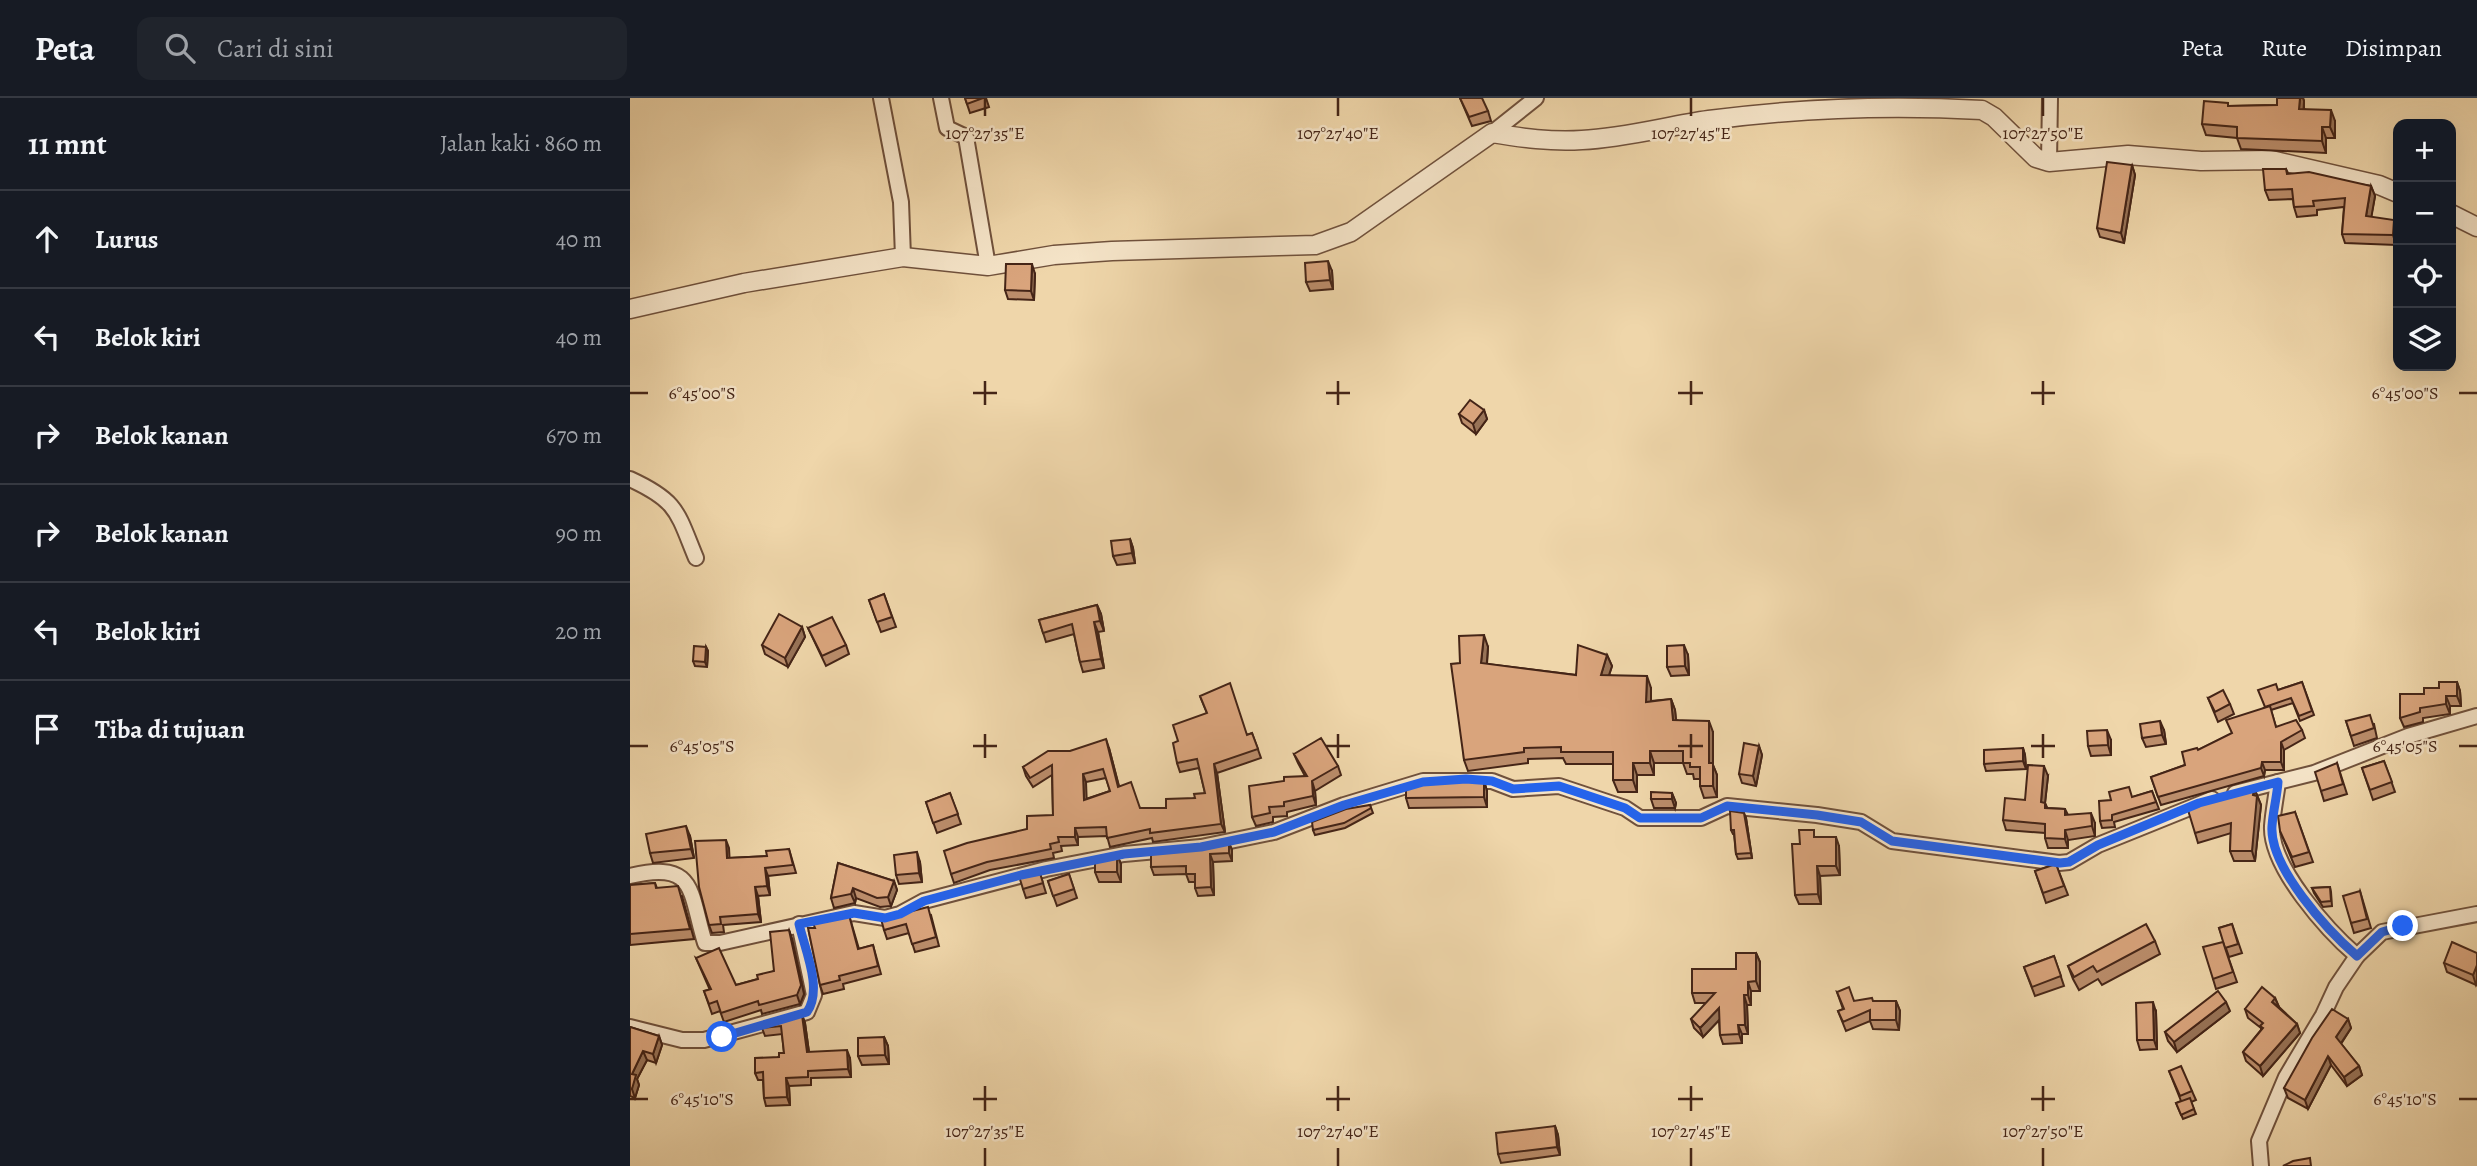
<!DOCTYPE html>
<html lang="id">
<meta charset="utf-8">
<style>
:root{--surface:#171b24;--page:#20242c;--text:#f1f3f6;--muted:#9ea1a6;--line:#363941}
body{margin:0;font-family:Alegreya,serif;background:var(--page);color:var(--text)}
.controls{position:absolute;right:21px;top:21px;display:grid;overflow:hidden;border-radius:14px;box-shadow:0 7px 28px #0002}
.controls button{width:63px;height:63px;display:grid;place-items:center;padding:0;border:0;border-bottom:2px solid var(--line);background:var(--surface);color:var(--text);font:35px sans-serif}
.stop{position:absolute;width:21px;height:21px;margin:-16px;border:5px solid #2563eb;border-radius:50%;background:#fff}
.stop.end{background:#2563eb;border-color:#fff;box-shadow:0 2px 7px #0008}
.list{margin:0;padding:0;list-style:none}
h2{display:flex;justify-content:space-between;align-items:center;height:91px;margin:0;padding:0 28px;font-size:30px}
h2 small{font-size:23px;font-weight:400;color:var(--muted)}
.list li{display:grid;grid-template-columns:46px 1fr auto;gap:21px;align-items:center;box-sizing:border-box;height:98px;padding:0 28px;border-top:2px solid var(--line)}
.list b{display:block;font-size:26px;white-space:nowrap}
.list em{font-size:23px;font-style:normal;color:var(--muted)}
.icon{flex:none;width:38px;height:38px;fill:none;stroke:currentColor;stroke-width:2;stroke-linecap:round;stroke-linejoin:round}
.map{position:relative;flex:none;width:1847px;height:1068px;overflow:hidden}
header{display:flex;align-items:center;gap:42px;box-sizing:border-box;height:98px;padding:0 35px;background:var(--surface);border-bottom:2px solid var(--line)}
header strong{font-size:33px}
nav{display:flex;gap:38px;margin-inline-start:auto;font-size:24px}
.search{width:490px;height:63px;background:var(--page);display:flex;align-items:center;gap:18px;box-sizing:border-box;padding:0 24px;border-radius:14px;color:var(--muted);font-size:26px}
main{display:flex}
aside{flex:1;background:var(--surface)}
.map>svg:first-child{display:block}
.lines{fill:none;stroke-linecap:round;stroke-linejoin:round}
.minor-casing{stroke:#70513c;stroke-width:18}
.tertiary-casing{stroke:#70513c;stroke-width:21}
.minor{stroke:#f5e4c8;stroke-width:14}
.tertiary{stroke:#f5e4c8;stroke-width:18}
.wall{fill:#bb8d6b;stroke:#452517;stroke-width:2;fill-rule:evenodd}
.shaded-wall{fill:#987357;stroke:#452517;stroke-width:2}
.building{fill:#d9a47c;stroke:#452517;stroke-width:2;fill-rule:evenodd}
.route{stroke:#2563eb;stroke-width:9}
.ticks{fill:none;stroke:#452517;stroke-width:2.5}
.ticks-label{font-size:18px;text-anchor:middle;fill:#452517;stroke:#f5e4c8;stroke-width:5;stroke-linejoin:round;paint-order:stroke}
</style>
<header>
<strong>Peta</strong>
<div class="search"><svg class="icon" aria-label="search" viewBox="0 0 24 24"><circle cx="10" cy="10" r="6"/><path d="M15 15l6 6"/></svg>Cari di sini</div>
<nav><a>Peta</a><a>Rute</a><a>Disimpan</a></nav>
</header>
<main>
<aside>
<h2>11 mnt<small>Jalan kaki · 860 m</small></h2>
<ul class="list">
<li><svg class="icon" aria-label="ahead" viewBox="0 0 24 24"><path d="M12 20V5M6 11l6-6 6 6"/></svg><div><b>Lurus</b></div><em>40 m</em></li>
<li><svg class="icon" aria-label="left" viewBox="0 0 24 24"><path d="M17 20v-9H6M10 6l-5 5 5 5"/></svg><div><b>Belok kiri</b></div><em>40 m</em></li>
<li><svg class="icon" aria-label="right" viewBox="0 0 24 24"><path d="M7 20v-9h11M14 6l5 5-5 5"/></svg><div><b>Belok kanan</b></div><em>670 m</em></li>
<li><svg class="icon" aria-label="right" viewBox="0 0 24 24"><path d="M7 20v-9h11M14 6l5 5-5 5"/></svg><div><b>Belok kanan</b></div><em>90 m</em></li>
<li><svg class="icon" aria-label="left" viewBox="0 0 24 24"><path d="M17 20v-9H6M10 6l-5 5 5 5"/></svg><div><b>Belok kiri</b></div><em>20 m</em></li>
<li><svg class="icon" aria-label="arrive" viewBox="0 0 24 24"><path d="M6 21V4h12l-3 4 3 4H6"/></svg><div><b>Tiba di tujuan</b></div></li>
</ul>
</aside>
<div class="map">
<svg width="1847" height="1068" viewBox="0 0 1847 1068">
<rect width="100%" height="100%" fill="#efd6aa"/>
<filter id="stains"><feTurbulence type="fractalNoise" baseFrequency=".00286" numOctaves="4"/><feColorMatrix values="0 0 0 0 .2 0 0 0 0 .09 0 0 0 0 .02 0 0 0 .5 -.17"/></filter>
<radialGradient id="worn" r=".72"><stop offset=".6" stop-color="#630" stop-opacity="0"/><stop offset="1" stop-color="#630" stop-opacity=".3"/></radialGradient>
<g class="lines">
<defs>
<g id="minor">
<polyline points="251,0 271,104 273,159"/>
<polyline points="311,0 317,30 336,39 358,168"/>
<polyline points="862,35 906,0"/>
<polyline points="1419,64 1420,0"/>
<path d="M0,381C48,403 47,414 66,460"/>
<polyline points="1605,695 1648,684"/>
<path d="M0,778C67,762 59,794 75,845H90L224,815L255,820L270,816L294,803L416,771L494,756L571,749L644,734L714,707L793,683H862L883,691L929,688L995,710L1010,720H1071L1097,708L1187,717L1231,724L1262,743L1429,765L1439,764L1468,747L1582,701"/>
<polyline points="1727,858 1752,834 1847,816"/>
<polyline points="0,929 52,942 74,942 177,914 184,897 169,826"/>
<path d="M1631,1068L1629,1043L1656,979L1693,917L1706,889L1727,858C1698,833 1640,769 1642,728C1643,714 1646,699 1648,684L1684,675L1778,638L1847,618"/>
</g>
<g id="tertiary">
<polyline points="1821,116 1847,129"/>
<path d="M0,211L114,185L273,159L358,168L424,157L482,153L685,147L721,134L862,35C892,40 921,44 952,42C995,40 1037,28 1079,22C1170,10 1262,7 1352,12L1364,19L1406,60L1419,64L1498,57L1571,63L1641,62L1749,87L1768,95"/>
</g>
</defs>
<use href="#minor" class="minor-casing"/>
<use href="#tertiary" class="tertiary-casing"/>
<use href="#minor" class="minor"/>
<use href="#tertiary" class="tertiary"/>
</g>
<g class="wall">
<polygon points="335,0 356,0 359,9 340,15"/>
<polygon points="830,0 858,13 861,23 842,28"/>
<polygon points="1647,0 1673,0 1674,3 1674,11 1705,23 1705,40 1696,40 1696,55 1611,51 1607,40 1576,37 1572,26 1599,8 1647,7"/>
<polygon points="1502,67 1505,77 1494,145 1470,139 1467,130"/>
<polygon points="1656,71 1658,75 1741,88 1745,98 1741,119 1767,131 1766,147 1715,145 1712,136 1714,109 1687,112 1687,117 1667,119 1664,109 1663,101 1639,102 1635,92"/>
<polygon points="702,173 703,191 680,193 676,184"/>
<polygon points="405,176 404,202 378,201 375,192"/>
<polygon points="854,312 857,321 846,336 832,325 829,316"/>
<polygon points="500,441 503,450 505,465 487,467 483,458"/>
<polygon points="254,496 266,529 251,534 239,502"/>
<polygon points="467,507 471,516 474,533 468,534 474,570 453,574 450,564 444,536 416,544 409,522"/>
<polygon points="172,529 175,539 158,569 135,556 132,547"/>
<polygon points="178,530 216,547 219,556 196,568"/>
<polygon points="76,549 78,553 77,569 65,568 63,563"/>
<polygon points="858,549 857,566 946,577 977,557 982,568 979,577 1021,590 1021,603 1041,601 1045,612 1046,622 1083,634 1083,667 1087,677 1087,699 1074,700 1070,688 1070,681 1064,681 1063,676 1057,676 1053,665 1024,665 1024,677 1007,677 1007,694 988,694 983,682 983,666 936,666 933,660 898,661 898,665 838,673 834,662 830,565"/>
<polygon points="1058,557 1059,577 1041,578 1037,569"/>
<polygon points="1672,584 1684,617 1670,623 1663,605 1641,612 1646,629 1672,632 1675,640 1654,652 1654,672 1635,672 1634,678 1531,707 1521,679 1555,667 1568,652 1601,636 1635,609 1648,592"/>
<polygon points="1827,584 1830,593 1831,608 1820,608 1820,616 1793,620 1793,624 1774,629 1770,620 1794,596"/>
<path d="M570,598L617,637L622,635L631,660L587,675L595,734L523,744L522,740L480,749L477,738L448,739V747L431,748L432,753L423,755L424,760L360,772L324,785L321,776L423,717L422,677L403,689L396,678L393,669L440,653L479,650L489,688L510,710H536L565,700L575,695L569,670L550,674L547,665L548,643L577,615ZM476,680L480,693L456,701V684Z"/>
<polygon points="1578,600 1600,606 1604,616 1588,624"/>
<polygon points="1716,623 1744,626 1747,640 1724,648"/>
<polygon points="1534,632 1536,646 1516,649 1512,640"/>
<polygon points="1481,642 1481,657 1461,658 1458,648"/>
<polygon points="1129,648 1132,657 1126,688 1112,685 1109,676"/>
<polygon points="1393,650 1395,657 1396,671 1356,673 1354,666"/>
<polygon points="664,656 708,668 711,677 685,693 686,707 657,714 657,718 643,719 643,724 626,728 622,719 654,683 675,678 668,665"/>
<polygon points="1754,663 1765,694 1743,702 1732,670"/>
<polygon points="1707,665 1717,696 1694,703 1691,693"/>
<polygon points="1418,678 1415,705 1417,710 1435,711 1438,717 1465,725 1465,738 1438,742 1438,750 1418,750 1415,740 1415,735 1376,732 1373,722 1395,702"/>
<polygon points="854,683 857,693 857,709 779,710 776,700"/>
<polygon points="1624,690 1631,707 1625,763 1604,763 1600,753 1601,735 1568,745 1565,735"/>
<polygon points="1522,693 1529,711 1484,724 1485,729 1472,730 1470,723 1481,702 1503,699"/>
<polygon points="320,695 331,726 307,735 296,704"/>
<polygon points="1042,695 1046,705 1045,710 1024,710 1021,701"/>
<polygon points="740,707 743,715 715,730 685,737 683,732"/>
<polygon points="1665,714 1683,764 1665,769 1650,733"/>
<polygon points="1116,720 1122,760 1108,761 1106,756 1104,736 1103,736 1101,732"/>
<polygon points="60,738 64,760 23,765 20,755"/>
<polygon points="1186,739 1209,748 1210,777 1190,778 1191,806 1169,806 1165,797 1170,746"/>
<polygon points="599,745 602,752 602,763 583,764 584,797 568,798 565,790 565,784 559,784 556,776 524,777 521,769"/>
<polygon points="99,750 99,760 137,758 159,751 166,775 138,778 140,797 128,798 131,824 93,827 94,834 82,835 79,827"/>
<polygon points="487,757 491,766 491,784 469,784 465,774"/>
<polygon points="290,764 292,784 269,786 266,777"/>
<polygon points="208,765 264,783 267,792 261,808 250,809 226,800 225,805 204,810 201,800"/>
<polygon points="1426,766 1438,797 1416,805 1405,773"/>
<polygon points="409,772 416,795 396,800 393,791"/>
<polygon points="439,776 447,800 427,808 418,783"/>
<polygon points="25,785 27,790 52,798 64,841 0,847 0,787"/>
<polygon points="1700,789 1701,794 1702,808 1693,809 1684,795 1682,790"/>
<polygon points="1730,793 1741,830 1724,835 1721,825"/>
<polygon points="219,817 229,851 243,847 251,876 213,886 214,891 193,896 190,887 185,830"/>
<polygon points="301,817 309,848 285,854 279,835 257,841 254,832"/>
<polygon points="1602,826 1612,855 1599,859 1589,830"/>
<polygon points="159,832 162,841 174,896 170,906 132,916 131,912 94,924 90,913 82,916 74,893 80,892 66,860 106,887 128,881 144,873"/>
<polygon points="1525,843 1530,856 1472,887 1468,881 1449,892 1443,881 1438,868"/>
<polygon points="1593,844 1607,884 1586,891 1583,881"/>
<polygon points="1126,855 1130,864 1130,893 1121,893 1121,907 1117,907 1118,936 1112,936 1112,945 1093,946 1090,937 1089,922 1073,939 1064,930 1061,921 1077,905 1065,905 1062,895 1106,871"/>
<polygon points="1847,855 1846,887 1817,874 1814,865"/>
<polygon points="1424,858 1434,888 1405,898 1394,869"/>
<polygon points="1207,894 1224,903 1266,903 1270,913 1269,932 1243,931 1240,923 1216,933 1208,913 1213,911"/>
<polygon points="1645,900 1649,909 1667,926 1670,935 1633,978 1616,963 1613,954 1631,932 1631,930 1618,920 1615,911"/>
<polygon points="1600,913 1547,954 1538,943 1535,934"/>
<polygon points="1526,914 1527,951 1510,952 1507,942"/>
<polygon points="172,917 175,925 179,954 220,960 221,979 181,980 181,987 159,988 160,1007 136,1008 134,1000 133,982 128,982 125,975 154,955 152,936 135,938 132,930"/>
<polygon points="1718,921 1721,930 1711,946 1729,968 1732,977 1717,988 1701,967 1678,1011 1658,1000 1654,990"/>
<polygon points="0,929 29,938 32,947 26,965 17,962 7,981 9,987 5,1000 0,998"/>
<polygon points="254,939 258,948 259,966 232,967 228,958"/>
<polygon points="1539,973 1562,993 1566,1002 1561,1004 1566,1016 1553,1021 1546,1005 1551,1003"/>
<polygon points="925,1028 928,1037 930,1057 871,1065 868,1056"/>
</g>
<g class="shaded-wall">
<polygon points="1670,0 1673,0 1674,3 1673,22 1669,11"/>
<polygon points="1701,12 1705,23 1705,40 1700,29"/>
<polygon points="1692,29 1696,40 1696,55 1692,43"/>
<polygon points="1502,67 1505,77 1494,145 1491,135"/>
<polygon points="1741,88 1745,98 1740,127 1736,118"/>
<polygon points="1764,122 1767,131 1766,147 1763,137"/>
<polygon points="698,163 702,173 703,191 700,182"/>
<polygon points="402,166 405,176 404,202 401,193"/>
<polygon points="854,312 857,321 846,336 843,326"/>
<polygon points="500,441 503,450 505,465 502,455"/>
<polygon points="467,507 471,516 474,533 470,523"/>
<polygon points="464,524 468,534 474,570 471,561"/>
<polygon points="172,529 175,539 158,569 155,560"/>
<polygon points="854,537 858,549 856,576 851,565"/>
<polygon points="1054,547 1058,557 1059,577 1055,568"/>
<polygon points="76,549 78,553 77,569 75,564"/>
<polygon points="977,557 982,568 975,589 971,577"/>
<polygon points="1017,578 1021,590 1021,616 1016,604"/>
<polygon points="1827,584 1830,593 1831,608 1827,598"/>
<polygon points="1816,598 1820,608 1820,616 1816,606"/>
<polygon points="1041,601 1045,612 1047,633 1043,622"/>
<polygon points="1079,623 1083,634 1083,667 1087,677 1087,699 1083,688 1079,665"/>
<polygon points="1530,623 1534,632 1536,646 1532,637"/>
<polygon points="1477,632 1481,642 1481,657 1478,647"/>
<polygon points="476,641 479,650 491,697 488,689"/>
<polygon points="1651,644 1654,652 1654,672 1651,664"/>
<polygon points="1129,648 1132,657 1126,688 1123,678"/>
<polygon points="1393,650 1395,657 1396,671 1393,663"/>
<polygon points="1020,653 1024,665 1024,677 1020,665"/>
<polygon points="1632,664 1635,672 1634,678 1631,670"/>
<polygon points="1003,665 1007,677 1007,694 1003,682"/>
<polygon points="584,666 587,675 595,734 591,726"/>
<polygon points="1414,668 1418,678 1415,705 1419,714 1418,720 1411,704"/>
<polygon points="453,676 456,684 457,710 454,702"/>
<polygon points="682,683 685,693 686,707 683,698"/>
<polygon points="854,683 857,693 857,709 854,699"/>
<polygon points="1624,690 1631,707 1625,763 1622,753"/>
<polygon points="1042,695 1046,705 1045,710 1042,701"/>
<polygon points="1114,715 1116,720 1122,760 1121,755"/>
<polygon points="1461,715 1465,725 1465,738 1462,728"/>
<polygon points="56,728 60,738 64,760 61,751"/>
<polygon points="445,730 448,739 448,747 445,739"/>
<polygon points="1435,732 1438,742 1438,750 1435,741"/>
<polygon points="1206,739 1209,748 1210,777 1206,768"/>
<polygon points="96,742 99,750 100,768 97,760"/>
<polygon points="599,745 602,752 602,763 599,755"/>
<polygon points="287,754 290,764 292,784 289,775"/>
<polygon points="580,756 583,764 584,797 581,789"/>
<polygon points="487,757 491,766 491,784 487,774"/>
<polygon points="1187,768 1190,778 1191,806 1188,796"/>
<polygon points="135,770 138,778 140,797 137,788"/>
<polygon points="264,783 267,792 261,808 258,799"/>
<polygon points="125,789 128,798 131,824 128,816"/>
<polygon points="223,790 226,800 225,805 221,796"/>
<polygon points="159,832 162,841 174,896 170,906 167,897"/>
<polygon points="1126,855 1130,864 1130,893 1126,883"/>
<polygon points="1847,867 1847,885 1846,887 1843,877"/>
<polygon points="1118,884 1121,893 1121,907 1118,897"/>
<polygon points="1114,897 1117,907 1118,936 1115,927"/>
<polygon points="1645,900 1649,909 1642,904"/>
<polygon points="1266,903 1270,913 1269,932 1266,922"/>
<polygon points="1523,904 1526,914 1527,951 1524,942"/>
<polygon points="1596,904 1600,913 1547,954 1544,944"/>
<polygon points="1089,910 1092,919 1073,939 1070,930"/>
<polygon points="172,917 175,925 180,962 177,954"/>
<polygon points="1718,921 1721,930 1709,948 1706,939"/>
<polygon points="1667,926 1670,935 1633,978 1630,968"/>
<polygon points="1108,927 1112,936 1112,945 1109,936"/>
<polygon points="29,938 32,947 26,965 23,956"/>
<polygon points="254,939 258,948 259,966 255,957"/>
<polygon points="217,952 220,960 221,979 218,971"/>
<polygon points="13,953 17,962 7,981 9,987 5,1000 2,991 2,976"/>
<polygon points="1698,958 1701,967 1678,1011 1675,1002"/>
<polygon points="1729,968 1732,977 1717,988 1714,979"/>
<polygon points="156,980 159,988 160,1007 157,999"/>
<polygon points="925,1028 928,1037 930,1057 927,1049"/>
</g>
<g class="building">
<polygon points="335,0 353,0 337,6"/>
<polygon points="830,0 852,0 858,13 839,19"/>
<polygon points="1647,0 1670,0 1669,11 1701,12 1700,29 1692,29 1692,43 1607,40 1607,29 1572,26 1574,3 1598,5 1598,8 1647,7"/>
<polygon points="1477,64 1502,67 1491,135 1467,130"/>
<polygon points="1633,71 1656,71 1657,76 1679,74 1741,88 1736,118 1764,122 1763,137 1712,136 1715,100 1683,103 1684,108 1664,109 1662,91 1635,92"/>
<polygon points="698,163 700,182 676,184 675,165"/>
<polygon points="376,166 402,166 401,193 375,192"/>
<polygon points="840,302 854,312 843,326 829,316"/>
<polygon points="500,441 502,455 483,458 481,443"/>
<polygon points="254,496 262,519 247,524 239,502"/>
<polygon points="467,507 470,523 464,524 471,561 450,564 442,526 413,535 409,522"/>
<polygon points="149,516 172,529 155,560 132,547"/>
<polygon points="202,519 216,547 192,558 178,530"/>
<polygon points="854,537 851,565 946,577 948,547 977,557 971,577 1017,578 1016,604 1041,601 1043,622 1079,623 1079,665 1083,665 1083,688 1070,688 1070,669 1060,669 1060,665 1053,665 1053,653 1020,653 1020,665 1003,665 1003,682 983,682 983,654 931,654 931,649 894,650 894,654 834,662 821,566 830,565 829,538"/>
<polygon points="1054,547 1055,568 1037,569 1037,548"/>
<polygon points="64,548 76,549 75,564 63,563"/>
<polygon points="1672,584 1682,613 1669,618 1661,600 1635,609 1628,592 1646,586 1648,592"/>
<polygon points="1809,584 1827,584 1827,598 1816,598 1816,606 1790,610 1790,614 1770,620 1770,596 1794,596 1794,590 1809,590"/>
<path d="M600,585L617,637L622,635L628,651L584,666L591,726L520,735V731L477,740L476,729L445,730V739H428L429,744L420,746L421,751L357,764L321,776L314,753L337,745L397,731V718L423,717L422,667L400,680L393,669L418,653H440L476,641L488,689L501,684L510,710H536V701L565,700L564,696L575,695L567,661L547,665L543,645L548,643L543,627L577,615L570,598ZM473,671L480,693L454,702L453,676Z"/>
<polygon points="1593,592 1600,606 1585,614 1578,600"/>
<polygon points="1640,608 1646,629 1666,622 1672,632 1651,644 1651,664 1632,664 1631,670 1528,699 1521,679 1555,667 1552,654 1567,650 1568,652 1602,635 1596,622"/>
<polygon points="1740,617 1744,630 1721,638 1716,623"/>
<polygon points="1530,623 1532,637 1512,640 1510,626"/>
<polygon points="1477,632 1478,647 1458,648 1457,633"/>
<polygon points="691,640 708,668 682,683 683,698 654,704 654,708 639,709 640,715 622,719 619,688 654,683 654,679 677,678 664,656"/>
<polygon points="1114,645 1129,648 1123,678 1109,676"/>
<polygon points="1393,650 1393,663 1354,666 1354,652"/>
<polygon points="1754,663 1762,684 1740,692 1732,670"/>
<polygon points="1707,665 1713,686 1691,693 1685,674"/>
<polygon points="1398,667 1414,668 1411,704 1415,705 1415,710 1435,711 1435,717 1461,715 1462,728 1435,732 1435,741 1415,740 1415,726 1373,722 1375,700 1395,702"/>
<polygon points="791,683 854,683 854,699 776,700 776,688"/>
<polygon points="1499,689 1502,699 1522,693 1526,704 1482,717 1482,722 1470,723 1469,703 1481,702 1479,694"/>
<polygon points="1624,690 1623,697 1627,698 1622,753 1600,753 1601,725 1565,735 1558,712 1569,705"/>
<polygon points="1021,694 1042,695 1042,701 1021,701"/>
<polygon points="320,695 328,716 303,725 296,704"/>
<polygon points="740,707 741,710 714,725 683,732 682,724 716,711"/>
<polygon points="1100,713 1114,715 1121,755 1106,756 1104,732 1101,732"/>
<polygon points="1665,714 1679,754 1662,759 1650,733 1648,718"/>
<polygon points="56,728 61,751 20,755 16,736"/>
<polygon points="1169,732 1184,732 1184,739 1206,739 1206,768 1187,768 1188,796 1165,797 1162,746 1170,746"/>
<polygon points="96,742 97,760 137,758 136,753 159,751 163,767 135,770 137,788 125,789 128,816 90,819 91,826 79,827 69,789 65,743"/>
<polygon points="599,745 599,755 580,756 581,789 565,790 565,776 556,776 556,768 521,769 521,755"/>
<polygon points="287,754 289,775 266,777 264,757"/>
<polygon points="487,757 487,774 465,774 465,761"/>
<polygon points="208,765 264,783 258,799 247,800 223,790 221,796 201,800"/>
<polygon points="1426,766 1434,788 1413,795 1405,773"/>
<polygon points="409,772 413,785 393,791 389,778"/>
<polygon points="439,776 444,791 423,798 418,783"/>
<polygon points="25,785 26,790 48,788 60,831 0,836 0,787"/>
<polygon points="1700,789 1701,803 1691,804 1682,790"/>
<polygon points="1730,793 1737,821 1721,825 1713,798"/>
<polygon points="298,809 306,839 282,846 276,826 254,832 251,821"/>
<polygon points="219,817 228,851 243,847 248,868 209,878 210,882 190,887 178,830 185,830 183,825"/>
<polygon points="1516,826 1525,843 1467,874 1463,868 1444,879 1438,868"/>
<polygon points="1602,826 1608,846 1595,850 1589,830"/>
<polygon points="159,832 171,887 167,897 129,907 128,903 91,915 87,903 79,906 74,893 81,891 66,860 89,850 106,887 128,881 127,877 144,873 140,834"/>
<polygon points="1593,844 1603,874 1583,881 1573,849"/>
<polygon points="1822,844 1847,855 1847,867 1843,877 1814,865"/>
<polygon points="1106,855 1126,855 1126,883 1118,884 1118,897 1114,897 1115,927 1108,927 1109,936 1090,937 1089,910 1070,930 1061,921 1085,895 1062,895 1062,871 1106,871"/>
<polygon points="1424,858 1431,878 1402,889 1394,869"/>
<polygon points="1219,889 1224,903 1242,900 1243,903 1266,903 1266,922 1240,922 1240,912 1213,924 1208,913 1214,911 1207,894"/>
<polygon points="1632,889 1645,900 1642,904 1667,926 1630,968 1613,954 1633,930 1630,928 1633,925 1615,911"/>
<polygon points="1588,893 1596,904 1544,944 1535,934"/>
<polygon points="1523,904 1524,942 1507,942 1506,905"/>
<polygon points="1702,911 1718,921 1706,939 1729,968 1714,979 1698,958 1675,1002 1654,990 1682,940"/>
<polygon points="172,917 177,954 217,952 218,971 178,973 178,979 156,980 157,999 134,1000 133,974 125,975 125,960 149,959 149,955 154,955 151,928 132,930 132,928"/>
<polygon points="0,929 29,938 23,956 13,953 2,976 6,977 2,991 0,990"/>
<polygon points="254,939 255,957 228,958 228,940"/>
<polygon points="1551,968 1562,993 1550,998 1539,973"/>
<polygon points="1560,1000 1564,1011 1551,1017 1546,1005"/>
<polygon points="925,1028 927,1049 868,1056 866,1035"/>
<polygon points="1680,1060 1681,1068 1653,1068 1663,1063"/>
</g>
<g class="lines">
<path class="route" d="M92,939L177,914C193,891 175,852 169,826L224,815L255,820L270,816L294,803L391,777L494,756L571,749L644,734L714,707L793,684L836,681L862,683L883,691L929,688L995,710L1010,720H1071L1097,708L1187,717L1231,724L1262,743L1430,765L1439,764L1468,747L1569,705L1648,684C1647,699 1643,713 1642,728C1639,769 1698,833 1727,858L1752,834L1773,828"/>
</g>
<path class="ticks" d="M355,0V18M708,0V18M1061,0V18M1413,0V18M355,283V307M708,283V307M1061,283V307M1413,283V307M0,295H18M343,295H367M696,295H720M1048,295H1073M1401,295H1425M1829,295H1847M355,636V660M708,636V660M1061,636V660M1413,636V660M0,648H18M343,648H367M696,648H720M1048,648H1073M1401,648H1425M1829,648H1847M355,988V1013M708,988V1013M1061,988V1013M1413,988V1013M0,1001H18M343,1001H367M696,1001H720M1048,1001H1073M1401,1001H1425M1829,1001H1847M355,1050V1068M708,1050V1068M1061,1050V1068M1413,1050V1068"/>
<g class="ticks-label">
<text x="355" y="41">107°27'35"E</text>
<text x="708" y="41">107°27'40"E</text>
<text x="1061" y="41">107°27'45"E</text>
<text x="1413" y="41">107°27'50"E</text>
<text x="72" y="301">6°45'00"S</text>
<text x="1775" y="301">6°45'00"S</text>
<text x="72" y="654">6°45'05"S</text>
<text x="1775" y="654">6°45'05"S</text>
<text x="72" y="1007">6°45'10"S</text>
<text x="1775" y="1007">6°45'10"S</text>
<text x="355" y="1039">107°27'35"E</text>
<text x="708" y="1039">107°27'40"E</text>
<text x="1061" y="1039">107°27'45"E</text>
<text x="1413" y="1039">107°27'50"E</text>
</g>
<rect width="100%" height="100%" filter="url(#stains)"/>
<rect width="100%" height="100%" fill="url(#worn)"/>
</svg>
<div class="controls">
<button>+</button>
<button>−</button>
<button><svg class="icon" aria-label="locate" viewBox="0 0 24 24"><circle cx="12" cy="12" r="6"/><path d="M12 2v4M12 18v4M2 12h4M18 12h4"/></svg></button>
<button><svg class="icon" aria-label="layers" viewBox="0 0 24 24"><path d="M12 4l9 5-9 5-9-5zM3 14l9 5 9-5"/></svg></button>
</div>
<div class="stop" style="left:92px;top:939px"></div>
<div class="stop end" style="left:1773px;top:828px"></div>
</div>
</main>
